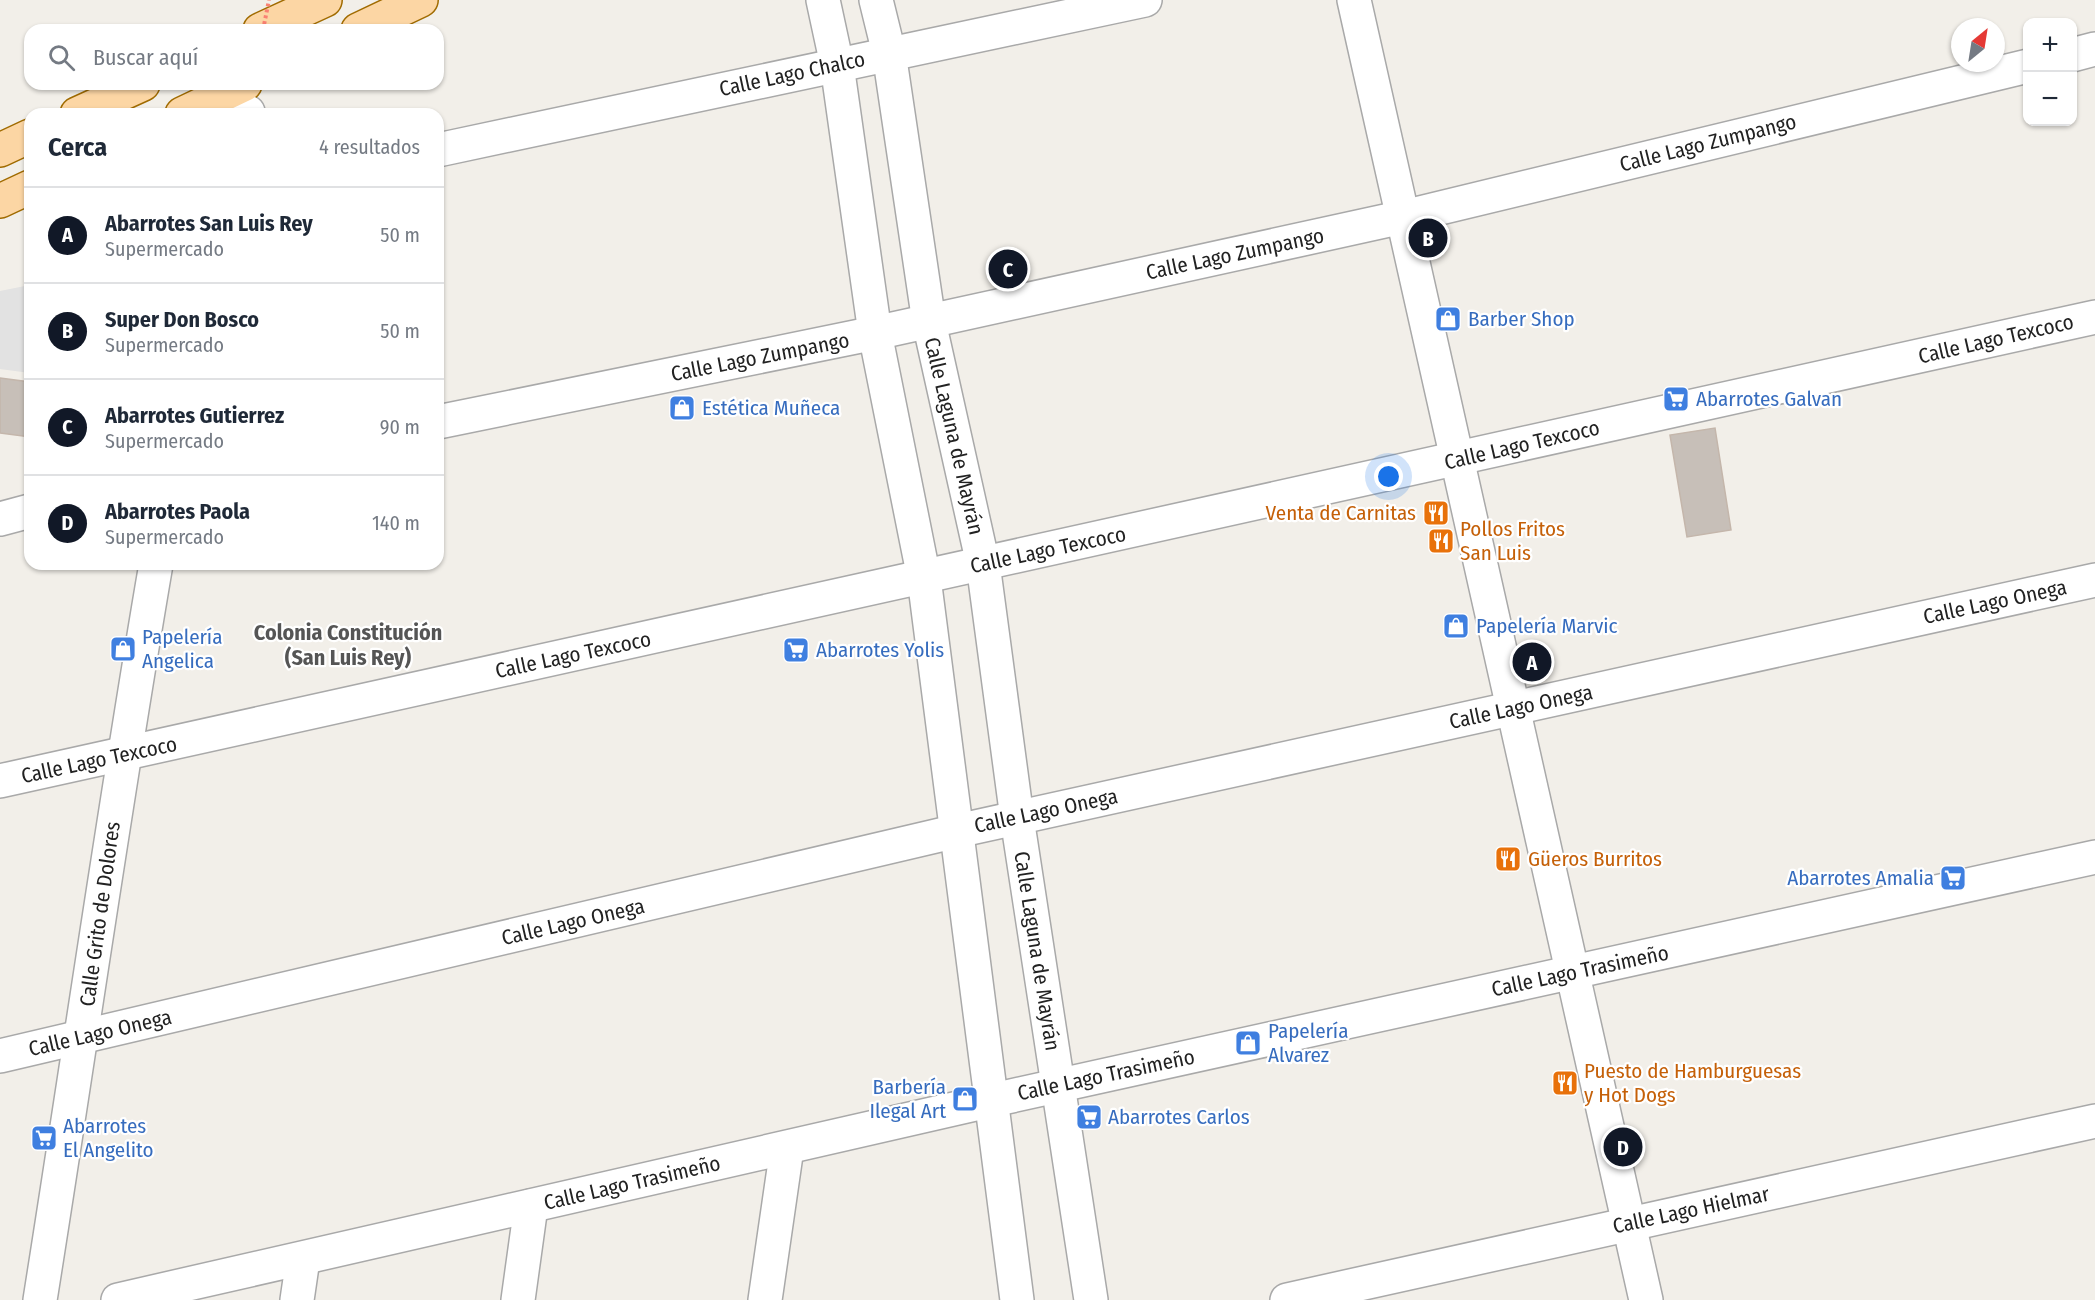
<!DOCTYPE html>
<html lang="es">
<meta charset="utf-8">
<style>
:root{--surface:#fff;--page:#f2f2f3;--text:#1f2937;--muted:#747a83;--line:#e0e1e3;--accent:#111827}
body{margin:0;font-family:"Fira Sans Condensed",sans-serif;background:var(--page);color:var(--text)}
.controls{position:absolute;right:18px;top:18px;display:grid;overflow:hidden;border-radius:12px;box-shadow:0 2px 4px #0004}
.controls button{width:54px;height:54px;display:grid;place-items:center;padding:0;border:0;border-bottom:2px solid var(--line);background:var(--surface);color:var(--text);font:30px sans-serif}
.compass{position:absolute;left:1951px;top:18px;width:54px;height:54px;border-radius:50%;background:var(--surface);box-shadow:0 2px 4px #0004;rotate:30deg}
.you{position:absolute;left:1389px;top:477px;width:21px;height:21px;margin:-15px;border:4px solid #fff;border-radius:50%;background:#1a73e8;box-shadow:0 0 0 9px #1a73e833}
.badge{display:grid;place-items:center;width:39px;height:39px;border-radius:50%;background:var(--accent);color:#fff;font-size:20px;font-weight:700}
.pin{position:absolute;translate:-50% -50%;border:3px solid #fff;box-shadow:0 2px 6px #0006}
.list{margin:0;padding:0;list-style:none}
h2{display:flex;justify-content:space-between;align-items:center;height:78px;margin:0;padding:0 24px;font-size:26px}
h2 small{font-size:20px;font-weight:400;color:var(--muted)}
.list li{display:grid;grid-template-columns:39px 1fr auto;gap:18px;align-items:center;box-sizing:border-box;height:96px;padding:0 24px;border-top:2px solid var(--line)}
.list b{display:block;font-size:22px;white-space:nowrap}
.list p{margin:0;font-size:20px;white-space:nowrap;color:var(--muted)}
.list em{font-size:20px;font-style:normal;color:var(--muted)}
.icon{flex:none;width:33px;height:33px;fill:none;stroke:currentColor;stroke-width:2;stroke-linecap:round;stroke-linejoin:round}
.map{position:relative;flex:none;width:2095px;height:1300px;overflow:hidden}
.search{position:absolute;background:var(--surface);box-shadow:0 2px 4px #0004;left:24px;top:24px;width:420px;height:66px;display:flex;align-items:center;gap:15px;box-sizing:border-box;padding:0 21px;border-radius:18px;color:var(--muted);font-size:22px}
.panel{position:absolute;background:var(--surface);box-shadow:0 2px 4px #0004;left:24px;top:108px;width:420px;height:462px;border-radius:18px}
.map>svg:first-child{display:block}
.parking{fill:#e2e2e2}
.building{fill:#c7bfb8;stroke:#c4b6ab;stroke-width:1.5}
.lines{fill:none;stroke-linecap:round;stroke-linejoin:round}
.minor-casing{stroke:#a9a9a9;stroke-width:36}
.major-casing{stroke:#a06b00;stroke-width:36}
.minor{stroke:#fff;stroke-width:33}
.major{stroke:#fcd6a4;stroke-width:33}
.path-bridge{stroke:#fa8072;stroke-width:4;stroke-dasharray:3 3;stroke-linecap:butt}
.labels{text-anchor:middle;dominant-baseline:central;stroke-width:4.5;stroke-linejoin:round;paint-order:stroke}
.street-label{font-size:21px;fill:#222;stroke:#fff}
.shop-label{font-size:21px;fill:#366cbe;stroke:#fff;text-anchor:start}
.food-label{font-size:21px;fill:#c56008;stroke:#fff;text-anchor:start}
.neighbourhood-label{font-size:22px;font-weight:bold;fill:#555;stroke:#fff}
</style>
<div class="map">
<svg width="2095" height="1300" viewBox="0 0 2095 1300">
<rect width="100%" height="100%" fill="#f2efe9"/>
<polygon class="parking" points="30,285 30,373 0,369 0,291"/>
<g class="building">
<polygon points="0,378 30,382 30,437 0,433"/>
<polygon points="1715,428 1731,530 1687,537 1670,435"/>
</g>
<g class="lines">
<defs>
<g id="minor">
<polyline points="823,0 837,65 875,333 924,578 1017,1300"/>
<polyline points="876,0 889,53 929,322 983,564 1017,818 1091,1300"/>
<polyline points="1354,0 1646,1300"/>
<polyline points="2072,55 2095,49"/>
<polyline points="247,114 248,112"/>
<polyline points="438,150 1145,0"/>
<polyline points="438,422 875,333 1403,217 2028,66"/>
<polyline points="0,519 30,511"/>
<polyline points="0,781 2095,317"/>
<polyline points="0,1056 957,831 2095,580"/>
<path d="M40,1300C79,1055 114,809 156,564"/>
<polyline points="118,1300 993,1100 2095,857"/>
<polyline points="297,1300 303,1259"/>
<polyline points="518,1300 531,1206"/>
<polyline points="765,1300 787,1148"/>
<polyline points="1287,1300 2095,1121"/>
</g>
<g id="major">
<polyline points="260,30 325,0"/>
<polyline points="358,30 421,0"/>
<polyline points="77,114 143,84"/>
<polyline points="182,114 245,84"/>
<polyline points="0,150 30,136"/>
<polyline points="0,201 30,187"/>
</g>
</defs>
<use href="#minor" class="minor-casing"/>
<use href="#major" class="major-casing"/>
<use href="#minor" class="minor"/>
<use href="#major" class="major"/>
<polyline class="path-bridge" points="263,30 269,0"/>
</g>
<defs>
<symbol id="shop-square" viewBox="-11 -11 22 22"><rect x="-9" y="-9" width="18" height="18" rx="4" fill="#3f7fe0" stroke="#fff"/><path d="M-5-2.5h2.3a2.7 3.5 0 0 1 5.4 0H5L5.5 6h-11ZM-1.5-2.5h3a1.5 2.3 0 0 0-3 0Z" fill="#fff"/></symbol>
<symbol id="supermarket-square" viewBox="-11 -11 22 22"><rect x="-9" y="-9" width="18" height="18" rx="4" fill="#3f7fe0" stroke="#fff"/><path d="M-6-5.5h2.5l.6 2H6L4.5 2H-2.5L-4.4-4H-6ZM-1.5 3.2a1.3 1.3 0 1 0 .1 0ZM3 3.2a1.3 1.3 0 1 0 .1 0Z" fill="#fff"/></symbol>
<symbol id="restaurant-square" viewBox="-11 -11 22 22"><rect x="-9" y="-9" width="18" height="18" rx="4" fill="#e8710a" stroke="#fff"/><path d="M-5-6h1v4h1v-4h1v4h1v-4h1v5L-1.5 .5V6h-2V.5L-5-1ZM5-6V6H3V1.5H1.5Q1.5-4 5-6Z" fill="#fff"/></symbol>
</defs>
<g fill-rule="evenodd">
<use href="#shop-square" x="1433" y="304" width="30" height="30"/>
<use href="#supermarket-square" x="1661" y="384" width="30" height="30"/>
<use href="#shop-square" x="667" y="393" width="30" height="30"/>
<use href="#restaurant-square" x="1421" y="498" width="30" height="30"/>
<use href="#restaurant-square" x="1426" y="526" width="30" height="30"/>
<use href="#shop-square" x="1441" y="611" width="30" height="30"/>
<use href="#shop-square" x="108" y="634" width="30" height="30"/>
<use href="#supermarket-square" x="781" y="635" width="30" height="30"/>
<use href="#restaurant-square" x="1493" y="844" width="30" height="30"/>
<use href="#supermarket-square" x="1938" y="863" width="30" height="30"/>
<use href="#shop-square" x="1233" y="1028" width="30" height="30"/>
<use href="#restaurant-square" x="1550" y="1068" width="30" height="30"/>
<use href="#shop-square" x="950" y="1084" width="30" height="30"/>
<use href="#supermarket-square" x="1074" y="1102" width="30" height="30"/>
<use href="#supermarket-square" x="29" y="1123" width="30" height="30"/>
</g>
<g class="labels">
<g class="street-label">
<text transform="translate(792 74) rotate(-12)">Calle Lago Chalco</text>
<text transform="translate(1708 143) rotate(-14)">Calle Lago Zumpango</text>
<text transform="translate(1235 254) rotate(-12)">Calle Lago Zumpango</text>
<text transform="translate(1996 339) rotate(-13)">Calle Lago Texcoco</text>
<text transform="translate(760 357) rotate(-11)">Calle Lago Zumpango</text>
<text transform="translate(954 436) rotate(77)">Calle Laguna de Mayrán</text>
<text transform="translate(1522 445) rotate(-13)">Calle Lago Texcoco</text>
<text transform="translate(1048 550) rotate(-12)">Calle Lago Texcoco</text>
<text transform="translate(1995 602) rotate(-12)">Calle Lago Onega</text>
<text transform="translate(573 655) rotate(-12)">Calle Lago Texcoco</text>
<text transform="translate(1521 707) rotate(-12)">Calle Lago Onega</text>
<text transform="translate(99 760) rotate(-12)">Calle Lago Texcoco</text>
<text transform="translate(1046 811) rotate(-12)">Calle Lago Onega</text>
<text transform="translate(100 914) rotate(-82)">Calle Grito de Dolores</text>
<text transform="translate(573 922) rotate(-13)">Calle Lago Onega</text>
<text transform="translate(1037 951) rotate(81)">Calle Laguna de Mayrán</text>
<text transform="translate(1580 971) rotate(-12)">Calle Lago Trasimeño</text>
<text transform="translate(100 1033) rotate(-13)">Calle Lago Onega</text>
<text transform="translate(1106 1075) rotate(-12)">Calle Lago Trasimeño</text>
<text transform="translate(632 1183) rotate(-13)">Calle Lago Trasimeño</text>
<text transform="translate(1691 1210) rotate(-12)">Calle Lago Hielmar</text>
</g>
<g class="shop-label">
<text x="1468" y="319">Barber Shop</text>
<text x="1696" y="399">Abarrotes Galvan</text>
<text x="702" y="408">Estética Muñeca</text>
<text x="1476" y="626">Papelería Marvic</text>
<text x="142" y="637">Papelería<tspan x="142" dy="24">Angelica</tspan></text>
<text x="816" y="650">Abarrotes Yolis</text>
<text x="1934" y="878" text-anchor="end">Abarrotes Amalia</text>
<text x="1268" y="1031">Papelería<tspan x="1268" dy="24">Alvarez</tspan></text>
<text x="946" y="1087" text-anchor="end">Barbería<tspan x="946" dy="24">Ilegal Art</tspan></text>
<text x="1108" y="1117">Abarrotes Carlos</text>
<text x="63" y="1126">Abarrotes<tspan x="63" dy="24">El Angelito</tspan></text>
</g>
<g class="food-label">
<text x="1416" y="513" text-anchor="end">Venta de Carnitas</text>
<text x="1460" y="529">Pollos Fritos<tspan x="1460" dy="24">San Luis</tspan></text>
<text x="1528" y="859">Güeros Burritos</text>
<text x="1584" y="1071">Puesto de Hamburguesas<tspan x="1584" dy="24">y Hot Dogs</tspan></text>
</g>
<g class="neighbourhood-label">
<text x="348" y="632">Colonia Constitución<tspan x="348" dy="25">(San Luis Rey)</tspan></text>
</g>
</g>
</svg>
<div class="controls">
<button>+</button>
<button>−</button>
</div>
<svg class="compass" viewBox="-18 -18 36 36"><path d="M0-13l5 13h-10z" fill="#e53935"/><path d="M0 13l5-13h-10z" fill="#747a83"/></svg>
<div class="you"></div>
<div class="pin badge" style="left:1532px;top:662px">A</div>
<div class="pin badge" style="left:1428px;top:238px">B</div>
<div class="pin badge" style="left:1008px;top:269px">C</div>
<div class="pin badge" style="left:1623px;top:1147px">D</div>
<div class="search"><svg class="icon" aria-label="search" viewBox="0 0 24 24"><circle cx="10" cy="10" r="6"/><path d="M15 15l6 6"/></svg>Buscar aquí</div>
<section class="panel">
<h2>Cerca<small>4 resultados</small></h2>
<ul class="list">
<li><span class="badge">A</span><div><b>Abarrotes San Luis Rey</b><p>Supermercado</p></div><em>50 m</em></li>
<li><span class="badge">B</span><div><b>Super Don Bosco</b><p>Supermercado</p></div><em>50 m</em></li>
<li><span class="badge">C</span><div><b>Abarrotes Gutierrez</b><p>Supermercado</p></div><em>90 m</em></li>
<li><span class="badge">D</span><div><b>Abarrotes Paola</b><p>Supermercado</p></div><em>140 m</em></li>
</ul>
</section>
</div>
